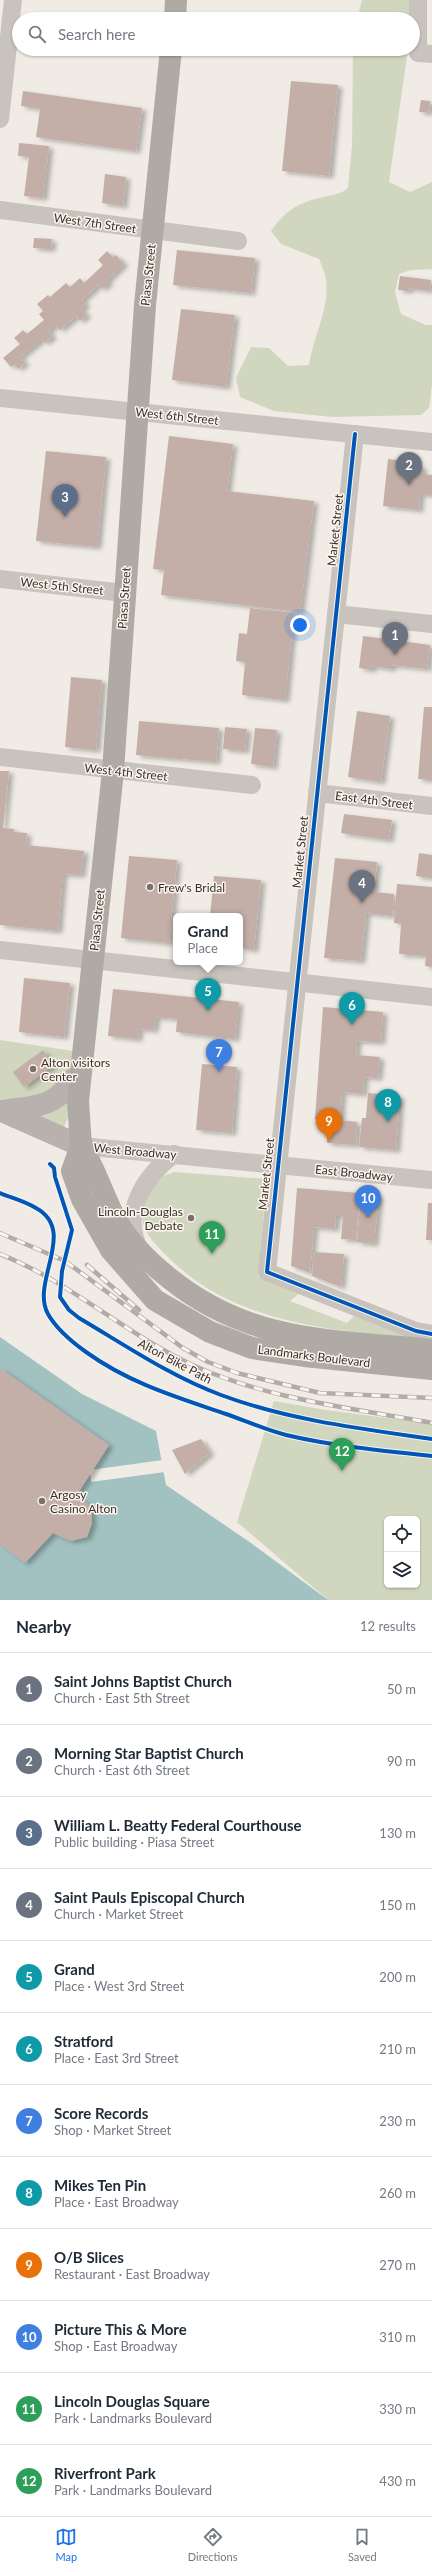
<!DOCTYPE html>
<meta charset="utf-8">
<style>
:root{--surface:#fff;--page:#f2f2f3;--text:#1f2937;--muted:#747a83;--line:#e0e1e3;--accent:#1a73e8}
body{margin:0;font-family:Lato,sans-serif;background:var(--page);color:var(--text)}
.controls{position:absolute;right:12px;bottom:12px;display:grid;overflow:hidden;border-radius:6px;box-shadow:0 1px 3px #0004}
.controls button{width:36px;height:36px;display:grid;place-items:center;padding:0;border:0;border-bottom:1px solid var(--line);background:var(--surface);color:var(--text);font:20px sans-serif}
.you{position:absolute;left:300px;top:625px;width:14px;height:14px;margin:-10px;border:3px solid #fff;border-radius:50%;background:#1a73e8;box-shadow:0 0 0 6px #1a73e833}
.badge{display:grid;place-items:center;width:26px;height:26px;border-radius:50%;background:var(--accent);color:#fff;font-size:13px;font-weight:700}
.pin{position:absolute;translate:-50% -33px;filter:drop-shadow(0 1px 2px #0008)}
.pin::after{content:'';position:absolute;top:21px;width:14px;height:12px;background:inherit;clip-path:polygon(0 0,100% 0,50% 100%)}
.popup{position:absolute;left:173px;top:913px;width:70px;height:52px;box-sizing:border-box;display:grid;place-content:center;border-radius:6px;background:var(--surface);filter:drop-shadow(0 1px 3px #0005);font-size:13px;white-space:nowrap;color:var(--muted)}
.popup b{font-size:15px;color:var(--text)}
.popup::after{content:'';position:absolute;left:50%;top:100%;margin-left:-8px;border:8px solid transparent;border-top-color:var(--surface)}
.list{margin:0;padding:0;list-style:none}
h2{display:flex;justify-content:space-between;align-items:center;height:52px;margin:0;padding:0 16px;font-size:17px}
h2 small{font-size:13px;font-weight:400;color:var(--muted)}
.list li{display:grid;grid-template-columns:26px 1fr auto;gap:12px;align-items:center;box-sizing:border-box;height:72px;padding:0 16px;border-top:1px solid var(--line)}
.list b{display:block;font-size:15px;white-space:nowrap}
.list p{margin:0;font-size:13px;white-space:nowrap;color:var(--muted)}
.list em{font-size:13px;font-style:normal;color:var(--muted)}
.icon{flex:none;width:22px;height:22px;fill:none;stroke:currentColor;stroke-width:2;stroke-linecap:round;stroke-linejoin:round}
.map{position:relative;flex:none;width:432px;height:1600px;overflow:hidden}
.search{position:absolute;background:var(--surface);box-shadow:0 1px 3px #0004;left:12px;right:12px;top:12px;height:44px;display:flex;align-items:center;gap:10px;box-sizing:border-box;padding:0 14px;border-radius:22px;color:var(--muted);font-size:15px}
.sheet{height:916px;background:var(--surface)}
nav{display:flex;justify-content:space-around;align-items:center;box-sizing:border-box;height:56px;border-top:1px solid var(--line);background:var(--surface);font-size:11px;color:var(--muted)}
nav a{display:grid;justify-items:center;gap:2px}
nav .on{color:var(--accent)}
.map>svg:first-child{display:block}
.green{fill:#d1d6bf;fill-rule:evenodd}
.water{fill:#a1c2c1}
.pier{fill:#f0ebe5}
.building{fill:#c3afa7;filter:url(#shadow)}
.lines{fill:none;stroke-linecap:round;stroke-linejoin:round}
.minor{stroke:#c9c3be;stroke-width:18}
.major{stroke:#b8b1ad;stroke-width:22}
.highway{stroke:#afaaa4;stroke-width:22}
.rail-casing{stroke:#b1aca8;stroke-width:4.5}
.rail{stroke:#fbf5ee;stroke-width:3;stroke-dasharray:9;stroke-linecap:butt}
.cycleway-casing{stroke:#fbf5ee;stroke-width:6}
.cycleway{stroke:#0057b8;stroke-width:4}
.poi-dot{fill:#7a716c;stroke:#fbf5ee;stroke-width:1.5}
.labels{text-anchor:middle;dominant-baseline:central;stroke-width:3;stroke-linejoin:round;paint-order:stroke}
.street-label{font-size:12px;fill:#3b302b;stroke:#fbf5ee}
.poi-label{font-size:12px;fill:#3b302b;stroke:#fbf5ee;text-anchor:start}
</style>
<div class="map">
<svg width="432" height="1600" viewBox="0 0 432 1600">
<defs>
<filter id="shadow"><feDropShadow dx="4.5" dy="2.5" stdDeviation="2" flood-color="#0004"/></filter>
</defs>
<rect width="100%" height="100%" fill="#f0ebe5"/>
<g class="green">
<polygon points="362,0 410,0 409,19 357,19"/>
<path d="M353,49H408L389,182L410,192L432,182V269L411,270L399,274L395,292L401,314L426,325H432V385L429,408L421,415L332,417L274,411L240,397L236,378L251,347L269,348L288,366L309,365C313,337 330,308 326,280C325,273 322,266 319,259L281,244L271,231C287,208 300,202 328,196C336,194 341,194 348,188L352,146Z"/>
<polygon points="0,1040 80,1052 73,1105 62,1132 0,1105"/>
<path d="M174,1172L267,1179L258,1277L301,1292L290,1301L347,1323L357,1313L421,1339C332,1330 233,1324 167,1256C156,1245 142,1232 142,1215C143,1204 150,1188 158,1180C161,1176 170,1174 174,1172Z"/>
<path d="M274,1401L326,1410L432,1424V1600H328L237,1522ZM387,1519H417V1585H387Z"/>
</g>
<polygon class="water" points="0,1337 82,1394 156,1431 166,1485 251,1543 328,1600 0,1600"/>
<polygon class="pier" points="163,1460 165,1472 91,1482 90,1470"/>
<g class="building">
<polygon points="291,81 338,85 329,176 282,171"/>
<polygon points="23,91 142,108 136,151 36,137 40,109 21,106"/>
<polygon points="421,100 430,101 429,113 419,112"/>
<polygon points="19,143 49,146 43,198 24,196 29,157 18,156"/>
<polygon points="105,174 126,177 123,206 102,203"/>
<polygon points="34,238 52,239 51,249 33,248"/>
<polygon points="177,250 255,258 251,293 173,285"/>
<polygon points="107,251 113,257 116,255 124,264 107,280 109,282 102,289 98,285 82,300 86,304 81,309 87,315 80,321 76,316 60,330 56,325 48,331 53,336 45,343 42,339 20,357 25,363 18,369 15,364 11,367 3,358 20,344 14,338 23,330 27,334 44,320 39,314 43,311 37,304 48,295 50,297 66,283 70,287 80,278 84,283 103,265 98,260"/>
<polygon points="400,276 431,280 429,291 409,288 408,291 398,290"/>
<polygon points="181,309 235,315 226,387 172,380"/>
<polygon points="169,436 233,444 227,491 314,501 300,612 161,595 164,570 153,569"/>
<polygon points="46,451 106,457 97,547 36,541"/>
<polygon points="388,459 405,461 405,465 423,467 422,474 432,475 432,495 420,494 419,510 383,506"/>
<polygon points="250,608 294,613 285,700 242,695 245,662 236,661 239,633 247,634"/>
<polygon points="363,636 430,645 427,669 392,665 392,669 372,666 372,670 359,668"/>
<polygon points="71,677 102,680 96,750 65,747"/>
<polygon points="424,707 432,707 432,780 418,779"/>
<polygon points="357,711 390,716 381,782 348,777"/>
<polygon points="139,721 219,728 216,762 136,755"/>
<polygon points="225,727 247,729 245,751 223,749"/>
<polygon points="255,728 277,730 273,767 251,764"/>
<polygon points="0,771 9,771 3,828 14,829 14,832 27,833 26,845 84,851 81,875 63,874 58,931 0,925"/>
<polygon points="344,814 392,820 389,840 341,833"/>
<polygon points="419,853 432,855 432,878 416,876"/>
<polygon points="129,856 177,860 169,943 121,938"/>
<polygon points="335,858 377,862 374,892 394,894 392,916 366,913 361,961 324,958"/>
<polygon points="214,876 261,880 254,950 240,948 240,916 210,916"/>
<polygon points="397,884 432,887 432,967 425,966 426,956 399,954 401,924 394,923"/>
<polygon points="24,978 70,983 64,1037 19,1032"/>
<polygon points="113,989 239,1002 235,1039 176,1032 177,1019 156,1017 154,1030 139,1029 138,1039 108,1036"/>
<polygon points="323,1007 383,1012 381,1042 357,1041 356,1055 380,1057 378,1078 364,1077 363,1094 342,1092 340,1120 357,1122 356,1145 327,1143 328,1119 315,1119"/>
<polygon points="43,1050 53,1065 24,1087 13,1072"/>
<polygon points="202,1064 237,1067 232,1133 196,1130"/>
<polygon points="368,1093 400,1096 396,1150 359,1147 362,1118 366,1118"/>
<polygon points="297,1188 360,1193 356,1240 341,1239 343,1216 336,1216 335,1229 314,1227 310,1273 291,1266"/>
<polygon points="361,1193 379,1195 374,1244 357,1242"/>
<polygon points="428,1203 432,1203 432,1240 426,1240"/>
<polygon points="314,1252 344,1254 341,1287 312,1276"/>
<polygon points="0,1368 109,1445 76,1496 91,1506 92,1523 87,1537 71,1541 53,1533 25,1563 0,1544"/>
<polygon points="201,1439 210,1453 185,1474 172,1450"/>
</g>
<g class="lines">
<g class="minor">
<polyline points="418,0 418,53 432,54"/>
<polyline points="0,119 13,0"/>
<polyline points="0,210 238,241"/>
<polyline points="0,398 432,442"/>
<polyline points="355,434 267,1272 416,1331 432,1334"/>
<polyline points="0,579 124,593"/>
<polyline points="336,614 432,624"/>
<polyline points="0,757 252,785"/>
<polyline points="317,793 432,806"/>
<polyline points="0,950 432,997"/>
<polyline points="81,1146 432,1180"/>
<path d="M140,1250C120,1213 145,1176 174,1154"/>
</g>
<g class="major">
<polyline points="2,1111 81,1146"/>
<path d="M3,1111C21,1108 42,1108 57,1097C67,1090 71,1079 81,1072"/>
</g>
<g class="highway">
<polyline points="175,19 176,0"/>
<polyline points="171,49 145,305 113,771 78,1101 81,1146 72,1171 82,1199 111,1250 155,1300 210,1332 252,1348 304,1356 432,1369"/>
<path d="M81,1146C96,1170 103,1196 116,1220C129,1242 149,1262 169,1278C250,1344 334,1340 432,1350"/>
</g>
<defs>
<g id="rail">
<polyline points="0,1233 65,1261 183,1348 208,1362 237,1373 320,1393 432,1398"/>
<path d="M0,1254C71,1282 127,1336 197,1367C272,1400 352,1408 432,1423"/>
<polyline points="87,1265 139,1310"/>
</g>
</defs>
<use href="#rail" class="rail-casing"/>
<use href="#rail" class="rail"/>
<defs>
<g id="cycleway">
<polyline points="355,434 267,1272 416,1331 432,1334"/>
<path d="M50,1164L54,1168L55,1177L72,1230L62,1271L60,1297L69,1310L79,1318C125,1345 170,1376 221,1395C288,1420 362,1429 432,1439"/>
<path d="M0,1193C12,1198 25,1201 36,1208C78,1231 30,1282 48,1314C57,1330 72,1342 86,1352C129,1383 176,1397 226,1414C246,1421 266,1430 286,1435C333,1446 383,1451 432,1456"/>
</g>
</defs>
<use href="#cycleway" class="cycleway-casing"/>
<use href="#cycleway" class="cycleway"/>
</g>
<g class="poi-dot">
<circle cx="150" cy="887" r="4"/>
<circle cx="33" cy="1069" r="4"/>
<circle cx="191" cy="1218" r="4"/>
<circle cx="42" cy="1501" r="4"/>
</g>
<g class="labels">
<g class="street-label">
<text transform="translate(95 223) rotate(8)">West 7th Street</text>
<text transform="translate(148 275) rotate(-84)">Piasa Street</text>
<text transform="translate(177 416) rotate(6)">West 6th Street</text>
<text transform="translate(335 530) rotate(-84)">Market Street</text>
<text transform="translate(62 586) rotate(6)">West 5th Street</text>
<text transform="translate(124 598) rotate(-86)">Piasa Street</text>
<text transform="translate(126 772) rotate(6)">West 4th Street</text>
<text transform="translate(374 800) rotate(7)">East 4th Street</text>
<text transform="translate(300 852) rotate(-84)">Market Street</text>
<text transform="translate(97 920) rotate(-84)">Piasa Street</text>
<text transform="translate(135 1151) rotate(5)">West Broadway</text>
<text transform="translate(354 1173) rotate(6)">East Broadway</text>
<text transform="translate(266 1174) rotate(-84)">Market Street</text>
<text transform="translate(314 1356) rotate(7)">Landmarks Boulevard</text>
<text transform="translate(175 1361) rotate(28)">Alton Bike Path</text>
</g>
<g class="poi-label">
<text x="158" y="887">Frew's Bridal</text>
<text x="41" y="1062">Alton visitors<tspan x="41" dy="14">Center</tspan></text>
<text x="183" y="1211" text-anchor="end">Lincoln-Douglas<tspan x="183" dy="14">Debate</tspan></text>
<text x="50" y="1494">Argosy<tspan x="50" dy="14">Casino Alton</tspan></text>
</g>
</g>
</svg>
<div class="controls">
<button><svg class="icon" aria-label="locate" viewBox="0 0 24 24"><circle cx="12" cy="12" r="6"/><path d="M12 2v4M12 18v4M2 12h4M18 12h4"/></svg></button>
<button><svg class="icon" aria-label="layers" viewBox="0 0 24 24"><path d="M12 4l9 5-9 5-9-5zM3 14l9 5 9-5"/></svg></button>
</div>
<div class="you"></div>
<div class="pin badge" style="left:395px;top:655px;background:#6b7280">1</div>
<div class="pin badge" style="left:409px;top:485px;background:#6b7280">2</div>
<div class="pin badge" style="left:65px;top:517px;background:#5c6f8a">3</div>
<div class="pin badge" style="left:362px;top:903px;background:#6b7280">4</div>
<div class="pin badge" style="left:208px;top:1011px;background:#0f9aa8">5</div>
<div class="popup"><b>Grand</b>Place</div>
<div class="pin badge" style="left:352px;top:1025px;background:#0f9aa8">6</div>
<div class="pin badge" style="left:219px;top:1072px;background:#3f7fe0">7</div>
<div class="pin badge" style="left:388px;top:1122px;background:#0f9aa8">8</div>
<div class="pin badge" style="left:329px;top:1141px;background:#e8710a">9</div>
<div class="pin badge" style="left:368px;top:1218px;background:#3f7fe0">10</div>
<div class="pin badge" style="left:212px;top:1254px;background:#2e9e5b">11</div>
<div class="pin badge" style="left:342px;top:1471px;background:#2e9e5b">12</div>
<div class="search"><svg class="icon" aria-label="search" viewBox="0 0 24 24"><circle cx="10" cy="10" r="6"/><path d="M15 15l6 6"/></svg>Search here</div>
</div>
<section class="sheet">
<h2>Nearby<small>12 results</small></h2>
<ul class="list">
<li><span class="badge" style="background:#6b7280">1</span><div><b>Saint Johns Baptist Church</b><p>Church · East 5th Street</p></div><em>50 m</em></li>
<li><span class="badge" style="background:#6b7280">2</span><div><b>Morning Star Baptist Church</b><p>Church · East 6th Street</p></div><em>90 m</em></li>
<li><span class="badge" style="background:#5c6f8a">3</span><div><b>William L. Beatty Federal Courthouse</b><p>Public building · Piasa Street</p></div><em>130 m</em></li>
<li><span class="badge" style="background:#6b7280">4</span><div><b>Saint Pauls Episcopal Church</b><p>Church · Market Street</p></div><em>150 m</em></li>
<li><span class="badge" style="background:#0f9aa8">5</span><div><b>Grand</b><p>Place · West 3rd Street</p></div><em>200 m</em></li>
<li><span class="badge" style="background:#0f9aa8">6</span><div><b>Stratford</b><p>Place · East 3rd Street</p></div><em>210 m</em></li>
<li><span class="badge" style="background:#3f7fe0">7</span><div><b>Score Records</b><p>Shop · Market Street</p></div><em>230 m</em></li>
<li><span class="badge" style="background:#0f9aa8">8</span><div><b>Mikes Ten Pin</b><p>Place · East Broadway</p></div><em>260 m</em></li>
<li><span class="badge" style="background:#e8710a">9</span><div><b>O/B Slices</b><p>Restaurant · East Broadway</p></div><em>270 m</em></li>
<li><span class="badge" style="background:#3f7fe0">10</span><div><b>Picture This &amp; More</b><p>Shop · East Broadway</p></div><em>310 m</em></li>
<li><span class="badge" style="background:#2e9e5b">11</span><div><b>Lincoln Douglas Square</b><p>Park · Landmarks Boulevard</p></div><em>330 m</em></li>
<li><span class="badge" style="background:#2e9e5b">12</span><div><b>Riverfront Park</b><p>Park · Landmarks Boulevard</p></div><em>430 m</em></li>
</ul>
</section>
<nav>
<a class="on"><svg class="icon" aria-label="map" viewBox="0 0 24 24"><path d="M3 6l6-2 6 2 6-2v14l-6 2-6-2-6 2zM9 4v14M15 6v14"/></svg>Map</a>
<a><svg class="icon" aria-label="directions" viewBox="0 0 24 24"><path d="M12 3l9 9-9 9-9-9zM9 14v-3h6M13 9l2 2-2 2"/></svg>Directions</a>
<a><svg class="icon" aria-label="saved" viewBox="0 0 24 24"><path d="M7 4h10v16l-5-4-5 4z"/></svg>Saved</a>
</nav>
